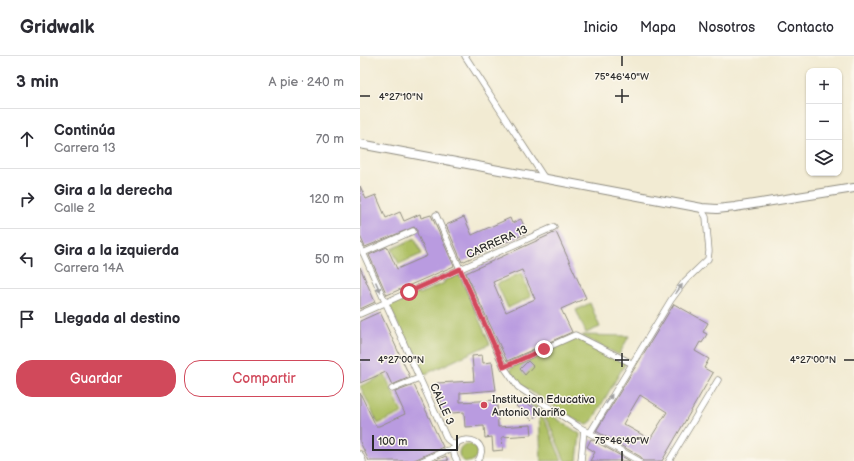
<!DOCTYPE html>
<html lang="es">
<meta charset="utf-8">
<style>
:root{--surface:#fff;--page:#f2f2f3;--text:#2b2b33;--muted:#7c7c81;--line:#e1e1e2;--accent:#d1495b}
body{margin:0;font-family:"Balsamiq Sans",sans-serif;background:var(--page);color:var(--text)}
.controls{position:absolute;right:12px;top:12px;display:grid;overflow:hidden;border-radius:8px;box-shadow:0 1px 3px #0004}
.controls button{width:36px;height:36px;display:grid;place-items:center;padding:0;border:0;border-bottom:1px solid var(--line);background:var(--surface);color:var(--text);font:20px sans-serif}
.scale{position:absolute;left:12px;bottom:10px;width:86px;box-sizing:border-box;padding-left:4px;border:2px solid #2b2b2b;border-top:0;font-size:11px;line-height:14px;white-space:nowrap;color:#2b2b2b;-webkit-text-stroke:3px #fbf7ec;paint-order:stroke}
.stop{position:absolute;width:12px;height:12px;margin:-9px;border:3px solid #d1495b;border-radius:50%;background:#fff}
.stop.end{background:#d1495b;border-color:#fff;box-shadow:0 1px 4px #0008}
.list{margin:0;padding:0;list-style:none}
h2{display:flex;justify-content:space-between;align-items:center;height:52px;margin:0;padding:0 16px;font-size:17px}
h2 small{font-size:13px;font-weight:400;color:var(--muted)}
.list li{display:grid;grid-template-columns:26px 1fr auto;gap:12px;align-items:center;box-sizing:border-box;height:60px;padding:0 16px;border-top:1px solid var(--line)}
.list b{display:block;font-size:15px;white-space:nowrap}
.list p{margin:0;font-size:13px;white-space:nowrap;color:var(--muted)}
.list em{font-size:13px;font-style:normal;color:var(--muted)}
.actions{display:flex;gap:8px;padding:12px 16px}
.actions a{flex:1;padding:9px 0;border:1px solid var(--accent);border-radius:16px;text-align:center;font-size:14px;color:var(--accent)}
.actions .main{background:var(--accent);color:#fff}
.icon{flex:none;width:22px;height:22px;fill:none;stroke:currentColor;stroke-width:2;stroke-linecap:round;stroke-linejoin:round}
.map{position:relative;flex:none;width:494px;height:405px;overflow:hidden}
header{display:flex;align-items:center;gap:24px;box-sizing:border-box;height:56px;padding:0 20px;background:var(--surface);border-bottom:1px solid var(--line)}
header strong{font-size:19px}
nav{display:flex;gap:22px;margin-inline-start:auto;font-size:14px}
main{display:flex}
aside{flex:1;background:var(--surface)}
.map>svg:first-child{display:block}
.green{fill:#aec064;stroke:#6c7648}
.building{fill:#b99be0;fill-rule:evenodd}
.lines{fill:none;stroke-linecap:round;stroke-linejoin:round}
.street-casing{stroke:#8e8b7f;stroke-width:7}
.secondary-casing{stroke:#8e8b7f;stroke-width:10}
.street{stroke:#fff;stroke-width:5.5}
.secondary{stroke:#fff;stroke-width:8}
.oneway{fill:#a0a0a0}
.route{stroke:#d1495b;stroke-width:5}
.ticks{fill:none;stroke:#2b2b2b;stroke-width:1.5}
.poi-dot{fill:#d1495b;stroke:#fbf7ec;stroke-width:1.5}
.labels{text-anchor:middle;dominant-baseline:central;stroke-width:3;stroke-linejoin:round;paint-order:stroke}
.street-label{font-size:11px;fill:#2b2b2b;stroke:#fbf7ec}
.poi-label{font-size:11px;fill:#2b2b2b;stroke:#fbf7ec;text-anchor:start}
.ticks-label{font-size:10px;text-anchor:middle;fill:#2b2b2b;stroke:#fbf7ec;stroke-width:3;stroke-linejoin:round;paint-order:stroke}
</style>
<header>
<strong>Gridwalk</strong>
<nav><a>Inicio</a><a>Mapa</a><a>Nosotros</a><a>Contacto</a></nav>
</header>
<main>
<aside>
<h2>3 min<small>A pie · 240 m</small></h2>
<ul class="list">
<li><svg class="icon" aria-label="ahead" viewBox="0 0 24 24"><path d="M12 20V5M6 11l6-6 6 6"/></svg><div><b>Continúa</b><p>Carrera 13</p></div><em>70 m</em></li>
<li><svg class="icon" aria-label="right" viewBox="0 0 24 24"><path d="M7 20v-9h11M14 6l5 5-5 5"/></svg><div><b>Gira a la derecha</b><p>Calle 2</p></div><em>120 m</em></li>
<li><svg class="icon" aria-label="left" viewBox="0 0 24 24"><path d="M17 20v-9H6M10 6l-5 5 5 5"/></svg><div><b>Gira a la izquierda</b><p>Carrera 14A</p></div><em>50 m</em></li>
<li><svg class="icon" aria-label="arrive" viewBox="0 0 24 24"><path d="M6 21V4h12l-3 4 3 4H6"/></svg><div><b>Llegada al destino</b></div></li>
</ul>
<div class="actions"><a class="main">Guardar</a><a>Compartir</a></div>
</aside>
<div class="map">
<svg width="494" height="405" viewBox="0 0 494 405">
<rect width="100%" height="100%" fill="#fbf7ec"/>
<filter id="ink" filterUnits="userSpaceOnUse"><feTurbulence type="fractalNoise" baseFrequency=".025" numOctaves="2"/><feDisplacementMap in="SourceGraphic" scale="8" xChannelSelector="R" yChannelSelector="G"/><feConvolveMatrix kernelMatrix="1 2 1 2 8 2 1 2 1" color-interpolation-filters="sRGB"/></filter>
<filter id="wash" filterUnits="userSpaceOnUse"><feTurbulence type="fractalNoise" baseFrequency=".012" numOctaves="4" result="noise"/><feDisplacementMap in="SourceGraphic" scale="16" xChannelSelector="R" yChannelSelector="G"/><feGaussianBlur stdDeviation="0.9" result="paint"/><feColorMatrix in="noise" values="0 0 0 0 0 0 0 0 0 0 0 0 0 0 0 0 0 1.4 0 .05"/><feComposite in="paint" operator="in"/></filter>
<g filter="url(#wash)">
<rect width="100%" height="100%" fill="#f2ebd3"/>
<g class="green">
<polygon points="55,182 62,198 39,208 32,193"/>
<polygon points="161,217 171,241 148,252 137,228"/>
<polygon points="99,218 130,288 61,320 56,310 58,306 47,283 44,281 29,249 57,236 59,238 84,227 84,225"/>
<polygon points="230,247 240,271 226,277 216,254"/>
<polygon points="224,279 269,280 259,299 222,280"/>
<polygon points="215,281 264,306 265,308 232,365 228,368 219,366 164,331 152,319 150,313 157,307"/>
<polygon points="25,319 42,357 18,368 0,330"/>
<polygon points="164,341 177,351 187,369 202,405 181,405 179,356 162,343"/>
<polygon points="182,353 220,378 217,405 205,405 189,368 181,355"/>
<circle cx="108" cy="397" r="9"/>
</g>
<g id="blocks">
<g class="building">
<polygon points="0,130 6,143 16,139 26,162 40,156 44,165 60,158 61,162 71,159 94,210 27,239 9,199 27,191 37,213 67,200 57,177 57,173 54,171 5,191 0,180"/>
<polygon points="104,161 112,179 150,162 152,167 161,163 167,177 102,206 86,169"/>
<path d="M196,176L226,242L201,253L212,276L147,305L106,217ZM162,214L175,243L146,256L133,226Z"/>
<polygon points="0,211 15,246 0,253"/>
<path d="M314,248L348,267L343,276L347,278L342,287L340,286L335,295L349,303L344,312L353,317L302,405H283L281,401L236,375ZM280,339L307,356L290,383L263,368Z"/>
<polygon points="20,256 50,321 32,329 26,316 0,327 0,265"/>
<polygon points="122,299 123,307 132,306 136,334 100,337 100,346 137,344 138,371 171,369 172,379 142,381 143,394 133,395 132,381 125,382 124,370 105,371 104,356 82,358 81,342 78,342 77,327 114,325 112,300"/>
<polygon points="168,305 173,310 165,319 160,313"/>
<polygon points="54,329 83,391 52,405 9,405 0,386 0,337 16,370 19,370 45,358 35,336"/>
<polygon points="162,343 179,356 172,364 156,350"/>
<polygon points="231,383 270,405 230,405 235,396 227,391"/>
<polygon points="86,400 88,405 74,405"/>
</g>
</g>
</g>
<g filter="url(#ink)">
<use href="#blocks" fill-opacity="0" stroke="#8e8b7f" stroke-width="1"/>
<g class="lines">
<defs>
<g id="street">
<polyline points="105,0 185,123"/>
<polyline points="76,159 144,311 158,331 219,371 279,405"/>
<polyline points="0,190 87,383 96,390"/>
<polyline points="3,197 53,175"/>
<polyline points="0,258 194,171"/>
<polyline points="144,311 215,279 271,307"/>
<polyline points="32,333 59,322"/>
<polyline points="230,377 311,244 325,225 348,203 349,195 346,161 340,151"/>
<polyline points="0,398 3,405"/>
<polyline points="62,405 85,395 95,393"/>
<path d="M97,405C80,376 135,378 118,405"/>
<polyline points="221,405 224,374"/>
<polyline points="309,405 358,324"/>
</g>
<polyline id="secondary" points="0,88 342,152 357,153 375,151 494,132"/>
</defs>
<use href="#street" class="street-casing"/>
<use href="#secondary" class="secondary-casing"/>
<use href="#street" class="street"/>
<use href="#secondary" class="secondary"/>
</g>
<defs><path id="oneway-solid" d="M-6-.8H1V-3.2L6.5 0L1 3.2V.8H-6Z"/></defs>
<g class="oneway">
<use href="#oneway-solid" transform="translate(18 231) rotate(66)"/>
<use href="#oneway-solid" transform="translate(319 233) rotate(-54)"/>
<use href="#oneway-solid" transform="translate(249 343) rotate(-58)"/>
</g>
</g>
<g class="lines" filter="url(#ink)">
<polyline class="route" points="49,236 100,213 144,311 184,293"/>
</g>
<path class="ticks" d="M262,0V10M262,33V47M0,40H10M255,40H269M262,297V311M0,304H10M255,304H269M484,304H494M262,395V405"/>
<circle class="poi-dot" cx="124" cy="349" r="4"/>
<g class="labels">
<g class="street-label">
<text transform="translate(137 186) rotate(-24)">CARRERA 13</text>
<text transform="translate(82 348) rotate(66)">CALLE 3</text>
</g>
<g class="poi-label">
<text x="132" y="343">Institucion Educativa<tspan x="132" dy="13">Antonio Nariño</tspan></text>
</g>
</g>
<g class="ticks-label">
<text x="262" y="24">75°46'40"W</text>
<text x="41" y="44">4°27'10"N</text>
<text x="41" y="307">4°27'00"N</text>
<text x="453" y="307">4°27'00"N</text>
<text x="262" y="388">75°46'40"W</text>
</g>
</svg>
<div class="controls">
<button>+</button>
<button>−</button>
<button><svg class="icon" aria-label="layers" viewBox="0 0 24 24"><path d="M12 4l9 5-9 5-9-5zM3 14l9 5 9-5"/></svg></button>
</div>
<div class="scale">100 m</div>
<div class="stop" style="left:49px;top:236px"></div>
<div class="stop end" style="left:184px;top:293px"></div>
</div>
</main>
